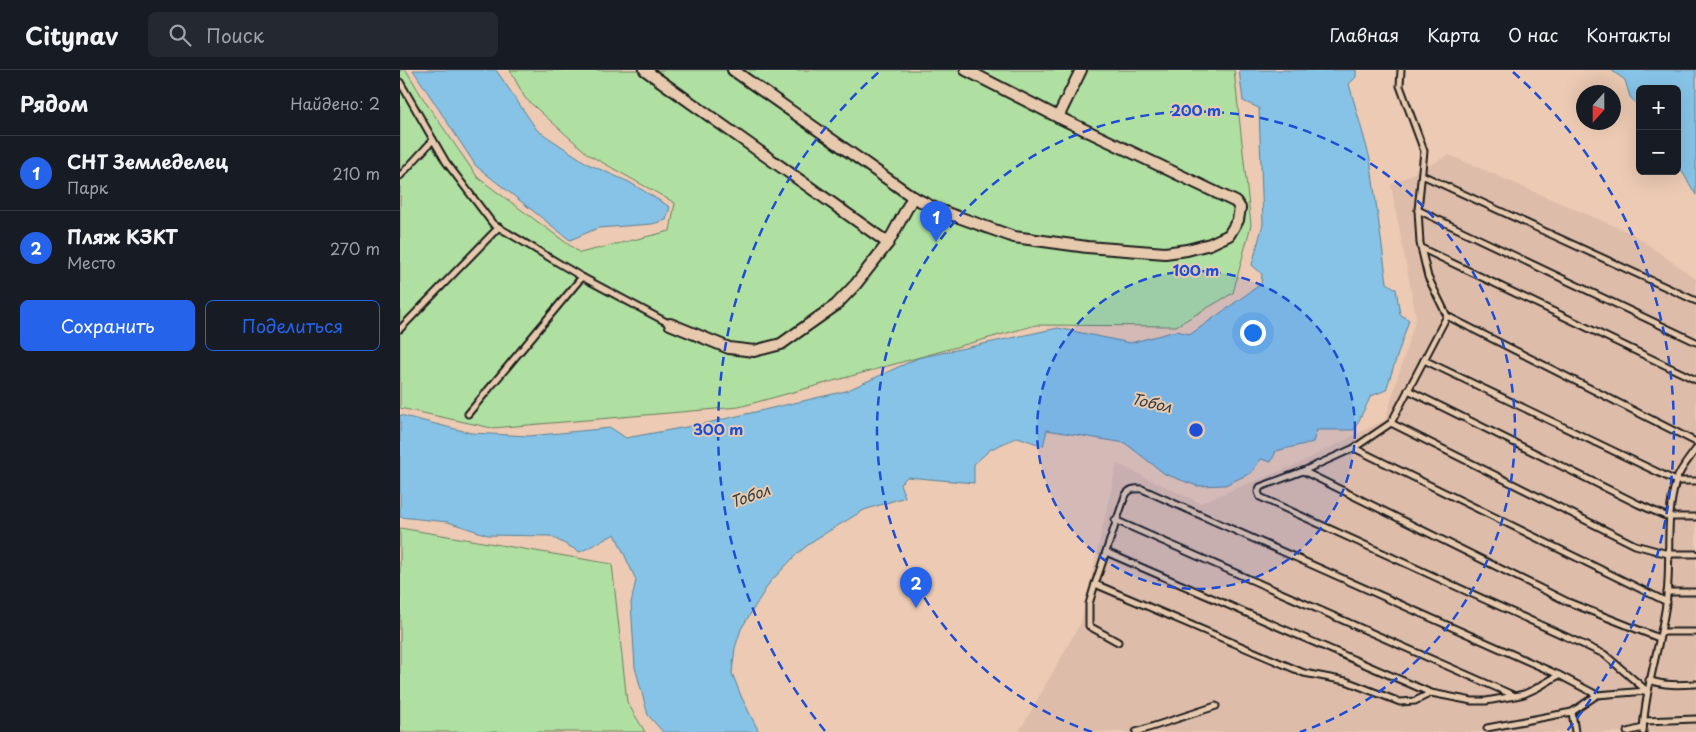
<!DOCTYPE html>
<html lang="ru">
<meta charset="utf-8">
<style>
:root{--surface:#171b24;--page:#242831;--text:#f1f3f6;--muted:#9ea1a6;--line:#363941;--accent:#2563eb}
body{margin:0;font-family:"Playpen Sans",sans-serif;background:var(--page);color:var(--text)}
.controls{position:absolute;right:15px;top:15px;display:grid;overflow:hidden;border-radius:8px;box-shadow:0 5px 20px #0002}
.controls button{width:45px;height:45px;display:grid;place-items:center;padding:0;border:0;border-bottom:1px solid var(--line);background:var(--surface);color:var(--text);font:25px sans-serif}
.compass{position:absolute;left:1176px;top:15px;width:45px;height:45px;border-radius:50%;background:var(--surface);box-shadow:0 5px 20px #0002;rotate:201deg}
.you{position:absolute;left:852px;top:262px;width:18px;height:18px;margin:-12px;border:4px solid #fff;border-radius:50%;background:#1a73e8;box-shadow:0 0 0 8px #1a73e833}
.badge{display:grid;place-items:center;width:32px;height:32px;border-radius:50%;background:var(--accent);color:#fff;font-size:16px;font-weight:700}
.pin{position:absolute;translate:-50% -41px;filter:drop-shadow(0 1px 2px #0008)}
.pin::after{content:'';position:absolute;top:26px;width:18px;height:15px;background:inherit;clip-path:polygon(0 0,100% 0,50% 100%)}
.list{margin:0;padding:0;list-style:none}
h2{display:flex;justify-content:space-between;align-items:center;height:65px;margin:0;padding:0 20px;font-size:21px}
h2 small{font-size:16px;font-weight:400;color:var(--muted)}
.list li{display:grid;grid-template-columns:32px 1fr auto;gap:15px;align-items:center;box-sizing:border-box;height:75px;padding:0 20px;border-top:1px solid var(--line)}
.list b{display:block;font-size:19px;white-space:nowrap}
.list p{margin:0;font-size:16px;white-space:nowrap;color:var(--muted)}
.list em{font-size:16px;font-style:normal;color:var(--muted)}
.actions{display:flex;gap:10px;padding:15px 20px}
.actions a{flex:1;padding:11px 0;border:1px solid var(--accent);border-radius:8px;text-align:center;font-size:18px;color:var(--accent)}
.actions .main{background:var(--accent);color:#fff}
.icon{flex:none;width:28px;height:28px;fill:none;stroke:currentColor;stroke-width:2;stroke-linecap:round;stroke-linejoin:round}
.map{position:relative;flex:none;width:1296px;height:662px;overflow:hidden}
header{display:flex;align-items:center;gap:30px;box-sizing:border-box;height:70px;padding:0 25px;background:var(--surface);border-bottom:1px solid var(--line)}
header strong{font-size:24px}
nav{display:flex;gap:28px;margin-inline-start:auto;font-size:18px}
.search{width:350px;height:45px;background:var(--page);display:flex;align-items:center;gap:12px;box-sizing:border-box;padding:0 18px;border-radius:8px;color:var(--muted);font-size:19px}
main{display:flex}
aside{flex:1;background:var(--surface)}
.map>svg:first-child{display:block}
.built{fill:#debcaa}
.green{fill:#afe0a1;stroke:#667e5e}
.water{fill:#86c3e6;stroke:#5c8095}
.lines{fill:none;stroke-linecap:round;stroke-linejoin:round}
.lane-casing{stroke:#1c1c1c;stroke-width:9}
.street-casing{stroke:#1c1c1c;stroke-width:14}
.lane{stroke:#e7caae;stroke-width:5}
.street{stroke:#e7caae;stroke-width:10}
.ring{fill:none;stroke:#1d4ed8;stroke-width:2.5;stroke-dasharray:9 6}
.labels{text-anchor:middle;dominant-baseline:central;stroke-width:4;stroke-linejoin:round;paint-order:stroke}
.water-label{font-size:15px;font-style:italic;fill:#313d44;stroke:#e7caae}
.centre{fill:#1d4ed8;stroke:#e7caae;stroke-width:2.5}
.ring-label{font-size:15px;text-anchor:middle;font-weight:bold;fill:#1d4ed8;stroke:#e7caae;stroke-width:4;stroke-linejoin:round;paint-order:stroke}
</style>
<header>
<strong>Citynav</strong>
<div class="search"><svg class="icon" aria-label="search" viewBox="0 0 24 24"><circle cx="10" cy="10" r="6"/><path d="M15 15l6 6"/></svg>Поиск</div>
<nav><a>Главная</a><a>Карта</a><a>О нас</a><a>Контакты</a></nav>
</header>
<main>
<aside>
<h2>Рядом<small>Найдено: 2</small></h2>
<ul class="list">
<li><span class="badge">1</span><div><b>СНТ Земледелец</b><p>Парк</p></div><em>210 m</em></li>
<li><span class="badge">2</span><div><b>Пляж КЗКТ</b><p>Место</p></div><em>270 m</em></li>
</ul>
<div class="actions"><a class="main">Сохранить</a><a>Поделиться</a></div>
</aside>
<div class="map">
<svg width="1296" height="662" viewBox="0 0 1296 662">
<rect width="100%" height="100%" fill="#eccab3"/>
<filter id="ink" filterUnits="userSpaceOnUse"><feTurbulence type="fractalNoise" baseFrequency=".02" numOctaves="2"/><feDisplacementMap in="SourceGraphic" scale="10" xChannelSelector="R" yChannelSelector="G"/><feConvolveMatrix kernelMatrix="1 2 1 2 8 2 1 2 1" color-interpolation-filters="sRGB"/></filter>
<g filter="url(#ink)">
<polygon class="built" points="1049,85 1233,164 1296,209 1296,662 619,662 681,552 717,394 800,433 900,393 985,350 1016,247 991,115"/>
<g class="green">
<polygon points="0,0 6,0 24,30 78,108 180,183 270,161 275,133 189,85 125,28 110,0 834,0 851,155 833,223 776,256 636,255 339,337 92,358 0,338"/>
<polygon points="0,458 212,494 227,632 245,662 0,662"/>
</g>
<g class="water">
<polygon points="13,0 96,0 137,60 188,94 229,112 270,137 266,150 252,154 198,158 170,170 76,96"/>
<polygon points="839,0 956,0 956,7 949,14 970,89 987,213 996,219 1000,244 1009,250 986,320 971,326 954,360 917,360 913,372 876,381 871,392 861,389 851,403 825,415 797,416 765,404 725,373 647,360 643,376 618,367 591,379 574,394 574,413 507,407 500,414 505,427 464,440 414,470 398,483 370,512 341,559 335,578 332,603 341,626 359,662 263,662 248,645 235,597 231,533 236,510 215,464 180,482 150,466 88,465 48,452 0,447 0,345 71,363 129,366 211,358 226,368 303,354 446,321 518,288 658,258 730,273 776,261 791,264 861,214 862,204 852,195 863,154 859,38 843,31"/>
<polygon points="1211,0 1296,0 1296,125 1277,93 1277,19 1240,19 1240,38 1230,27 1225,10"/>
</g>
<g class="lines">
<defs>
<g id="lane">
<polyline points="1001,0 1000,16 1024,81 1018,140 1020,173 1028,207 1047,246 991,353 954,378 903,401 860,417 858,422 860,427 1204,584 1247,621 1197,625 1172,642 1087,658"/>
<polyline points="0,12 46,92 93,154 182,207 270,254"/>
<polyline points="1022,105 1296,231"/>
<polyline points="0,106 33,70"/>
<polyline points="1018,140 1296,272"/>
<polyline points="1021,178 1296,310"/>
<polyline points="1047,246 1296,372"/>
<polyline points="0,259 99,157"/>
<polyline points="1024,290 1276,411 1296,411"/>
<polyline points="1008,320 1238,434 1268,447 1296,447"/>
<polyline points="68,344 182,207"/>
<polyline points="991,353 1235,475 1268,484 1296,484"/>
<polyline points="954,378 1267,532"/>
<polyline points="903,401 1168,532 1259,568"/>
<polyline points="715,450 1113,625"/>
<polyline points="706,482 1031,623"/>
<polyline points="695,514 904,603 946,611 1000,632 1015,631 1031,623 1072,631 1086,631 1115,626 1124,624 1135,619 1159,605"/>
<polyline points="1267,522 1296,522"/>
<polyline points="1262,562 1296,562"/>
<path d="M718,572L689,556V534L695,514L725,426C729,419 734,418 742,419L1159,605L1197,625"/>
<path d="M1249,610C1265,616 1279,615 1296,614"/>
<polyline points="1172,642 1175,662"/>
<polyline points="1244,651 1296,649"/>
<polyline points="736,662 816,636"/>
<polyline points="1227,662 1243,658"/>
<path d="M1243,662C1245,618 1260,577 1266,534C1272,493 1264,452 1276,411C1280,399 1289,389 1296,379"/>
</g>
<g id="street">
<polyline points="245,0 488,173"/>
<polyline points="333,0 513,127 536,139 614,167 687,177 765,183 787,180 810,174 829,165 838,150 840,138 836,132 658,47 566,0"/>
<polyline points="658,47 681,0"/>
<polyline points="270,254 329,278 354,281 381,274 436,235 456,214 488,173 513,127"/>
</g>
</defs>
<use href="#lane" class="lane-casing"/>
<use href="#street" class="street-casing"/>
<use href="#lane" class="lane"/>
<use href="#street" class="street"/>
</g>
</g>
<circle cx="796" cy="360" r="159" fill="#1d4ed8" fill-opacity=".12"/>
<g class="ring">
<circle cx="796" cy="360" r="159"/>
<path d="M692 662A319 319 0 1 1 900 662"/>
<path d="M425 661A478 478 0 0 1 479 2M1113 2A478 478 0 0 1 1167 661"/>
</g>
<g class="labels">
<g class="water-label">
<text transform="translate(752 332) rotate(13)">Тобол</text>
<text transform="translate(350 425) rotate(-20)">Тобол</text>
</g>
</g>
<circle cx="796" cy="360" r="8" class="centre"/>
<g class="ring-label">
<text x="796" y="46">200 m</text>
<text x="796" y="206">100 m</text>
<text x="318" y="365">300 m</text>
</g>
</svg>
<div class="controls">
<button>+</button>
<button>−</button>
</div>
<svg class="compass" viewBox="-18 -18 36 36"><path d="M0-13l5 13h-10z" fill="#e53935"/><path d="M0 13l5-13h-10z" fill="#9ea1a6"/></svg>
<div class="you"></div>
<div class="pin badge" style="left:536px;top:172px">1</div>
<div class="pin badge" style="left:516px;top:538px">2</div>
</div>
</main>
